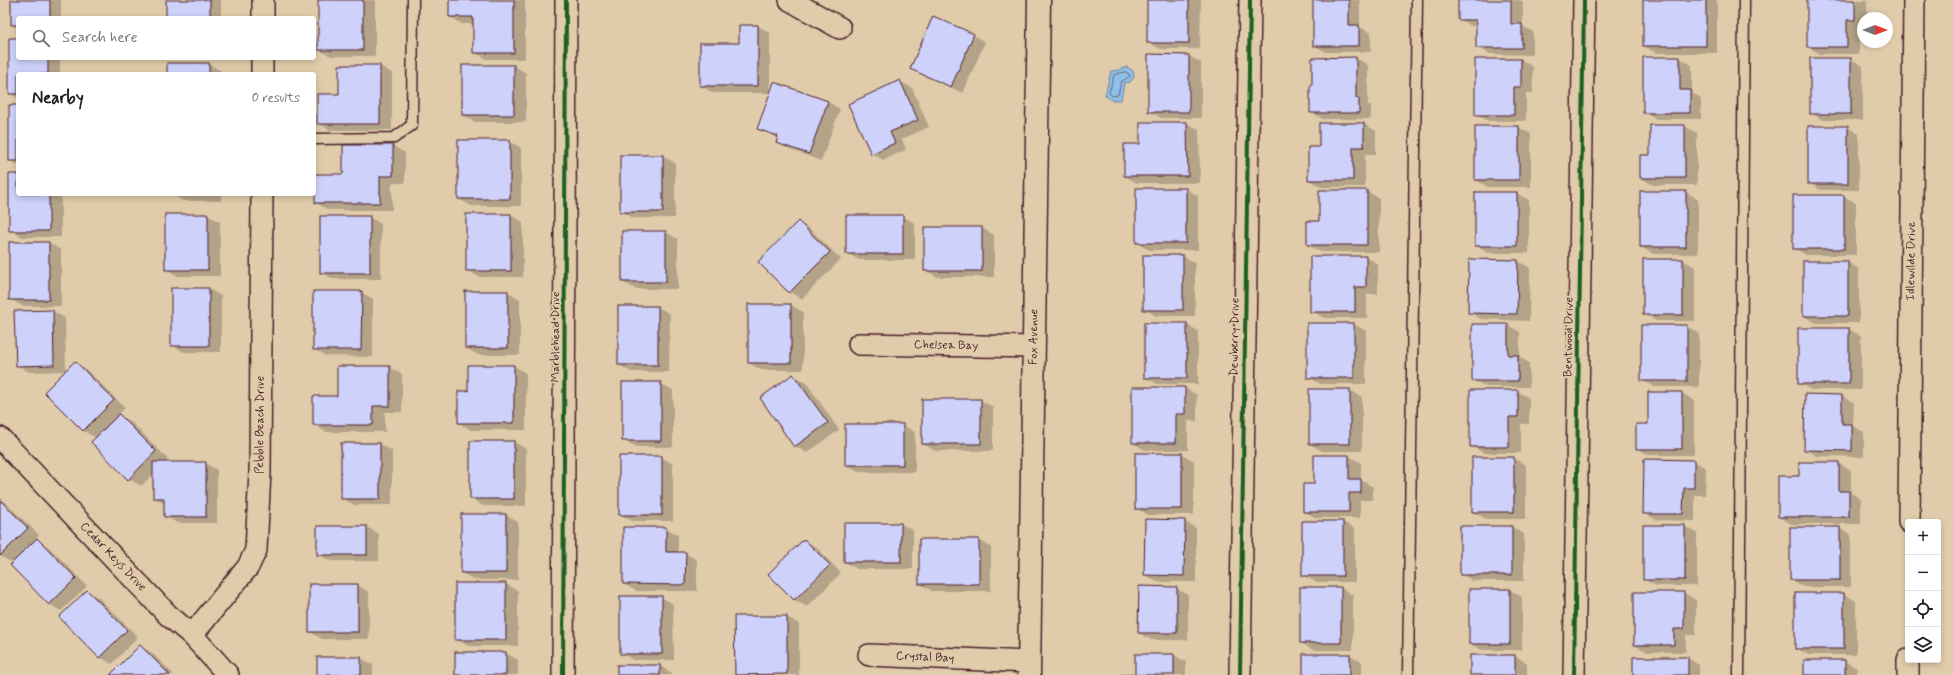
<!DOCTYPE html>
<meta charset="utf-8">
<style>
:root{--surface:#fff;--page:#f6f6f6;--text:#202124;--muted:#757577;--line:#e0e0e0}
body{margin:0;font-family:Mynerve,sans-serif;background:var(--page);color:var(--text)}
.controls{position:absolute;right:12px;bottom:12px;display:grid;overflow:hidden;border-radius:4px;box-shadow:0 2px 6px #0003}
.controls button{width:36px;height:36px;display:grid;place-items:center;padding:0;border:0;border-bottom:1px solid var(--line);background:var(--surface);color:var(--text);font:20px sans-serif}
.compass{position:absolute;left:1857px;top:12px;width:36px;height:36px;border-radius:50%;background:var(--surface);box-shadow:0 2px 6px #0003;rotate:90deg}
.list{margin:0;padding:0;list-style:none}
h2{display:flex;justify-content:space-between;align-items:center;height:52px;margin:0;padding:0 16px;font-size:17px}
h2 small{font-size:13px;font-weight:400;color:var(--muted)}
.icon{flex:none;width:22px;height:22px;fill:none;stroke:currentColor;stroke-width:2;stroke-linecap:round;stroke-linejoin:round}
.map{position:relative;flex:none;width:1953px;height:675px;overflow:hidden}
.search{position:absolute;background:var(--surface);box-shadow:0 2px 6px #0003;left:16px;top:16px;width:300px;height:44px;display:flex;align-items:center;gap:10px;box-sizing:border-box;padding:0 14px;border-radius:4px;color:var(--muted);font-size:15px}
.panel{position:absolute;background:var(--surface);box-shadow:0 2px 6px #0003;left:16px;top:72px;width:300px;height:124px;border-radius:4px}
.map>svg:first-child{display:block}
.water{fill:#8dc1ea;stroke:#72809e}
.shadow{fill:#0003}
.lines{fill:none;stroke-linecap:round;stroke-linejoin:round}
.shore{stroke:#656077;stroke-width:1}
.building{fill:#ced1fa;stroke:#4a1f2b}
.service-casing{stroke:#4a1f2b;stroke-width:13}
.minor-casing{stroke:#4a1f2b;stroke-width:24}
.secondary-casing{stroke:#4a1f2b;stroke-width:25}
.service{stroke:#e0ccaa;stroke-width:10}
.minor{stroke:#e0ccaa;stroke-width:21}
.secondary{stroke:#e0ccaa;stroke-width:22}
.cycleway-casing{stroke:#e0ccaa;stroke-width:6}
.cycleway{stroke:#1b5e20;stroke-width:4}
.labels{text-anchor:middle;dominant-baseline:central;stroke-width:4;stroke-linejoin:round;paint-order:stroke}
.street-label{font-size:12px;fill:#4a1f2b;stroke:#e0ccaa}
</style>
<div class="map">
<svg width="1953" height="675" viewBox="0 0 1953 675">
<rect width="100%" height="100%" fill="#e0ccaa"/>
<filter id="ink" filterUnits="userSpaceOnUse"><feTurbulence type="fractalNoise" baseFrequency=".025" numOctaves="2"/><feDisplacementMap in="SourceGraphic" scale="8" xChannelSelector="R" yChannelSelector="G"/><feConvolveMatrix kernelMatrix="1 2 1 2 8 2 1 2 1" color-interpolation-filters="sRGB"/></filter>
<g filter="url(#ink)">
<polygon class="water" points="1127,67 1133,71 1134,77 1130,82 1124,83 1121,100 1111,100 1105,95 1111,71 1119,70"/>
<g class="shadow">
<polygon points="12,0 61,0 61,18 18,18 18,28 12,25"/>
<rect x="167" y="0" width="54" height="18"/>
<polygon points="319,0 375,0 375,56 331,56 319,50"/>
<polygon points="450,0 525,0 525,59 486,59 474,52 474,24 462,24 450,17"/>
<polygon points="1148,0 1201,0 1200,49 1160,49 1148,42"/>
<polygon points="1314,0 1360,0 1360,27 1371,33 1371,52 1326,52 1314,45"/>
<polygon points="1459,0 1520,0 1523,2 1523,26 1533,32 1533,55 1490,54 1477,47 1477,26 1471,26 1459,19"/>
<polygon points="1644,0 1717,0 1717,53 1656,53 1644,46"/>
<polygon points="1808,0 1867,0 1867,18 1863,18 1863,27 1859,27 1859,54 1820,54 1808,47"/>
<polygon points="758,26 770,33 770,93 713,93 701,86"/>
<polygon points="973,35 985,42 963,93 911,69"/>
<polygon points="18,39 18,58 60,58 60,74 18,74 18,98 10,93"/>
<polygon points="1149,56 1189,56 1201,63 1201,118 1161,118 1149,111"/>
<polygon points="1356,58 1368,65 1368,105 1371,106 1371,119 1323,119 1311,112"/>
<polygon points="1644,58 1680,58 1692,65 1692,93 1701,98 1701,119 1656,119 1644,112"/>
<polygon points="1851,59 1863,66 1863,120 1823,120 1811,113"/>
<polygon points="1521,60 1533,67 1533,93 1526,93 1526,121 1488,121 1476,114"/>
<polygon points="209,64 221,71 221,74 168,74"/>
<polygon points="380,66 392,73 392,130 330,130 318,123"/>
<polygon points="463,66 514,66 526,73 526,122 475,122 463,115"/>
<polygon points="899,81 912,88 929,127 902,139 906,150 883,160 871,153"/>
<polygon points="828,102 840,109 821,161 789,149 777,142 778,138 758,128"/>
<polygon points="18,106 18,165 10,160"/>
<polygon points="1141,123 1187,123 1199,130 1200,183 1137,183 1125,176 1141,145"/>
<polygon points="1364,124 1376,131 1376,154 1365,154 1365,187 1321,187 1309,180 1320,148"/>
<polygon points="1684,126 1697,133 1697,185 1653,185 1641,178 1651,156"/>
<polygon points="1518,127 1531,134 1531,187 1488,187 1476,180"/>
<polygon points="1847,127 1859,134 1859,190 1821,190 1809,183"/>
<polygon points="509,141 521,148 521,206 471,206 459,199"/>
<polygon points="393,146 405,153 405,183 392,183 392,210 328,210 316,203 344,175"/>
<polygon points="663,156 675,163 675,218 633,218 621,211"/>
<polygon points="18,175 18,194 61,194 61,237 22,237 10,230"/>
<polygon points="1186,189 1198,196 1198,250 1149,250 1137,243"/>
<polygon points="1366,191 1379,198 1379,252 1320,252 1308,245 1320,222"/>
<polygon points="1686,192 1698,199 1698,254 1653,254 1641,247"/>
<polygon points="1516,193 1529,200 1529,253 1488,253 1476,246"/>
<polygon points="171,194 221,194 221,201 183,201"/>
<polygon points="1844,196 1856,203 1856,255 1806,255 1794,248"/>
<polygon points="208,215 220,222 220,276 178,276 166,269"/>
<polygon points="511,215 523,222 523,277 479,277 467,270"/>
<polygon points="902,216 915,223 915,260 859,260 847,253"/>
<polygon points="369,217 381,224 381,279 333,279 321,272"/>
<polygon points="798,222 810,229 841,259 802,299 790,292 759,262"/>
<polygon points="925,228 982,228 994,235 994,277 937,277 925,270"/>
<polygon points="623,232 666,232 678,239 678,289 635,289 623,282"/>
<polygon points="49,243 61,250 61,306 22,306 10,299"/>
<polygon points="1183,256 1195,263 1195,316 1156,316 1144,309"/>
<polygon points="1366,257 1378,264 1378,294 1367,294 1367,318 1324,318 1311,311"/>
<polygon points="1470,260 1518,261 1530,268 1529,321 1481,319 1469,312"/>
<polygon points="1683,260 1695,267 1695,321 1656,321 1644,314"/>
<polygon points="1847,262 1859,269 1859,323 1816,323 1804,316"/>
<polygon points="209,289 221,296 221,352 184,352 172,345"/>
<polygon points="361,292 373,299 373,357 326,356 314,349"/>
<polygon points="508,292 520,299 520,355 478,355 466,348"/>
<polygon points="791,305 803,312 803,370 761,370 749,363"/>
<polygon points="658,307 670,314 669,372 631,372 619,365"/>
<polygon points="53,311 65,318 66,371 75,363 87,370 125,408 118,415 131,422 168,459 164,463 205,463 217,470 217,523 177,523 165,516 165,504 154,497 154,473 141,486 129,479 96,438 84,431 45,392 66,371 29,372 17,365"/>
<polygon points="1186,324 1198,331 1198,384 1157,384 1145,377"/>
<polygon points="1354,324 1366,331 1366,384 1320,384 1308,377"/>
<polygon points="1508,325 1520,332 1520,357 1529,363 1529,387 1486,387 1473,380"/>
<polygon points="1686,326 1699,333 1699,387 1654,387 1642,380"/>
<polygon points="1849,329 1861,336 1861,390 1811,390 1799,383"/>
<polygon points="469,366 514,366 526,373 526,430 471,430 459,423 469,392"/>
<polygon points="389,367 402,374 402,412 385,412 385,432 326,432 314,425 338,397"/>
<polygon points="793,375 806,382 839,430 807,453 795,446"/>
<polygon points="660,383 673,390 673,447 635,447 623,440"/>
<polygon points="1185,388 1197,395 1197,421 1188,421 1188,450 1145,450 1133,443"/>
<polygon points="1350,390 1362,397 1362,451 1322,451 1310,444"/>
<polygon points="1517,391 1529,398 1529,424 1521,424 1521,453 1484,453 1471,446"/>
<polygon points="1649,393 1682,393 1694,400 1694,455 1649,455 1637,448 1649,425"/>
<polygon points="1842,396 1854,403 1853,426 1864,432 1864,457 1817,456 1805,449"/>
<polygon points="980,400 993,407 993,451 935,451 923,444"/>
<polygon points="902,425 915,432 915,472 858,472 846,465"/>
<polygon points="471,442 514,442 526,449 526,506 483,506 471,499"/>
<polygon points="380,444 392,451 392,505 354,505 342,498"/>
<polygon points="1182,454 1194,461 1194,515 1148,515 1136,508"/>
<polygon points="1315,456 1349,456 1361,463 1361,480 1373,487 1373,500 1360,500 1360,518 1316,518 1304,511 1315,485"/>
<polygon points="661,457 673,464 673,521 632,521 620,514"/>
<polygon points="1514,458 1526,465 1526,519 1486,519 1473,512"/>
<polygon points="1694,461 1706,468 1705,495 1695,495 1695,521 1656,520 1644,513"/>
<polygon points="1838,463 1851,470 1851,493 1861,499 1861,524 1791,524 1779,517 1800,477"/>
<polygon points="0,497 39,535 36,539 49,547 87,586 61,611 49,604 13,563 0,556"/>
<polygon points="462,515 506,515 518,522 518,580 474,580 462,573"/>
<polygon points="1184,521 1196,528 1196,582 1157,582 1145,575"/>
<polygon points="1343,522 1355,529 1355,582 1315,582 1303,575"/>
<polygon points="901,524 913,530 913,569 857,569 845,562"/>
<polygon points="1684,526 1697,533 1697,586 1656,586 1644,579"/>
<polygon points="367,527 379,534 379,561 330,561 318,554"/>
<polygon points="1512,527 1524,534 1524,581 1473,581 1461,574"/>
<polygon points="624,528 666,528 678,535 678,553 685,553 697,560 697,591 636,591 624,584"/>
<polygon points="1839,528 1851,535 1851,587 1803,587 1791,580"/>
<polygon points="804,540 816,547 841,573 807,607 795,600 770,574"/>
<polygon points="979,540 991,547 991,591 932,591 920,584"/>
<polygon points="456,584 506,584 518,591 518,646 468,646 456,639"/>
<polygon points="357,585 369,592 369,639 322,639 310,632"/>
<polygon points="1176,588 1188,595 1188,640 1151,640 1139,633"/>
<polygon points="1301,588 1341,588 1353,595 1353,650 1313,650 1301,643"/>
<polygon points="1510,590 1522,597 1522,650 1482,650 1470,644"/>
<polygon points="87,591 99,598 138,637 112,664 100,657"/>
<polygon points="1684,593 1696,600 1696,635 1686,635 1686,652 1647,652 1635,645"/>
<polygon points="1844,594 1856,601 1856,655 1808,655 1796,648"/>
<polygon points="661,597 673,604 674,660 633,660 621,653"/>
<polygon points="787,617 799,624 799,675 736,674"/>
<polygon points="140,646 152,653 174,675 111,675"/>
<polygon points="456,653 506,653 518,660 518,675 456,675"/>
<polygon points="1174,655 1186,662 1186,675 1136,675"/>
<polygon points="1350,655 1362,662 1362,675 1304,675"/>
<polygon points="1515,656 1527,663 1527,675 1471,675"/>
<polygon points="361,658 373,665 373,675 318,675"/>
<polygon points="1687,658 1699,665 1699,675 1634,675"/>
<polygon points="1844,661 1857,668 1857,675 1805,675"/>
<polygon points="660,666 672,673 672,675 618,675"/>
</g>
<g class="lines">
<polygon class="shore" points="1126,72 1129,74 1130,76 1121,82 1118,95 1112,96 1109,93 1114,75"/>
</g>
<g class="building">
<polygon points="11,0 50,0 50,18 18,18 18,25 11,25"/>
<rect x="166" y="0" width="44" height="18"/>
<rect x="318" y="0" width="45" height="50"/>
<polygon points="449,0 514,0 514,53 473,53 473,17 449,17"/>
<rect x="1147" y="0" width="42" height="43"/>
<polygon points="1313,0 1349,0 1349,25 1359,25 1359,46 1313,46"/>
<polygon points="1458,0 1511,0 1511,24 1522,24 1522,48 1476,48 1476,20 1458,20"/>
<rect x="1643" y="0" width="63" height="46"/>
<polygon points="1807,0 1855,0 1855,20 1847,20 1847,47 1807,47"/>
<polygon points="933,16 974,34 951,87 910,69"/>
<polygon points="739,25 758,25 758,86 700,86 700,43 739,43"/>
<polygon points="9,38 18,38 18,58 48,58 48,74 18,74 18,94 9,94"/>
<polygon points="1148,54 1189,55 1189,112 1148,112"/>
<polygon points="1356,57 1356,98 1359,98 1359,113 1310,113 1310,86 1312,86 1312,58"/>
<polygon points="1643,57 1680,57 1680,90 1690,90 1690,113 1643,113"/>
<rect x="1810" y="58" width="41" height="56"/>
<polygon points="1475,59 1521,59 1521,87 1514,87 1514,115 1475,115"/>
<rect x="167" y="63" width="42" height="11"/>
<polygon points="339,65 380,65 380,124 317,124 317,94 339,94"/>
<rect x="462" y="65" width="52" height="50"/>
<polygon points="900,80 918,120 890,132 895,143 871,154 848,104"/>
<polygon points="774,82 828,101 809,154 776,143 778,136 757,129"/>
<rect x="9" y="105" width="9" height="56"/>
<polygon points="1140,122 1187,122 1188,176 1124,176 1124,144 1140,144"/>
<polygon points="1319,123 1364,123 1364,147 1353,147 1353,180 1308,180 1308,147 1319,147"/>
<polygon points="1650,125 1685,125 1685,178 1640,178 1640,155 1650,155"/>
<rect x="1475" y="126" width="44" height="54"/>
<rect x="1808" y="126" width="40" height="58"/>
<rect x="458" y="140" width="52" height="59"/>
<polygon points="343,145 393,145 393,176 380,176 380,203 315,203 315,174 343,174"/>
<rect x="620" y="155" width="43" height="57"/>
<polygon points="9,174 18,174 18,194 49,194 49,231 9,231"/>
<rect x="1136" y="188" width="50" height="55"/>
<polygon points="1319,190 1367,190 1367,245 1307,245 1307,221 1319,221"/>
<rect x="1640" y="191" width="46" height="56"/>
<rect x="1475" y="192" width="42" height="54"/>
<rect x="1793" y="195" width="51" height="54"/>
<rect x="165" y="214" width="43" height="56"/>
<rect x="466" y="214" width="45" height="57"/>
<rect x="846" y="215" width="57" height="39"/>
<rect x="320" y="216" width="50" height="57"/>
<polygon points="798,221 830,252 789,293 758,262"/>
<rect x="924" y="227" width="58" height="44"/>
<rect x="622" y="231" width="44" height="51"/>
<rect x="9" y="242" width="40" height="58"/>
<rect x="1143" y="255" width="40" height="55"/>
<polygon points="1310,256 1366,256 1366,287 1355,287 1355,312 1310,312"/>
<polygon points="1469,259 1518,260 1517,314 1468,313"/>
<rect x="1643" y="259" width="40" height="56"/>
<rect x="1803" y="261" width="45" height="55"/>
<rect x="171" y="288" width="38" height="58"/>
<polygon points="313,291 362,291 361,350 313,350"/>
<rect x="465" y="291" width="43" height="57"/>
<rect x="748" y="304" width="43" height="59"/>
<rect x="618" y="306" width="40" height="59"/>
<polygon points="53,310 54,365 16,366 14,311"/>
<rect x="1144" y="323" width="43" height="55"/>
<rect x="1307" y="323" width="47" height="55"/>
<polygon points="1472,324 1508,324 1508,355 1518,355 1518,381 1472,381"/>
<rect x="1641" y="325" width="46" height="56"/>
<rect x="1798" y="328" width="51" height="56"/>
<polygon points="75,361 114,400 83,431 44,392"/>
<polygon points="468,365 514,365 514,423 458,423 458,391 468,391"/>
<polygon points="337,366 390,366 390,406 373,406 373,425 313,425 313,396 337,396"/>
<polygon points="793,374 828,423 794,447 760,398"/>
<rect x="622" y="382" width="39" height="59"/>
<polygon points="1132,387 1185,387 1185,414 1176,414 1176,443 1132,443"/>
<rect x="1309" y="389" width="41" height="55"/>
<polygon points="1470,390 1518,390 1518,417 1509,417 1509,447 1470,447"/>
<polygon points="1648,392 1682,392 1682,449 1636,449 1636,424 1648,424"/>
<polygon points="1805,394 1842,395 1842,424 1852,424 1852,451 1804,450"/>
<rect x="922" y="399" width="59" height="45"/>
<polygon points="119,414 156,451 128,480 91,442"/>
<rect x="845" y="424" width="58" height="41"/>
<rect x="470" y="441" width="44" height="58"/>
<rect x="341" y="443" width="39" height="56"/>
<rect x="1135" y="453" width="47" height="56"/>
<polygon points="1314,455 1349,455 1349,479 1361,479 1361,493 1349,493 1349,512 1303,512 1303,484 1314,484"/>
<rect x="619" y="456" width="43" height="59"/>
<rect x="1472" y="457" width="42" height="55"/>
<polygon points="1644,459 1694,460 1694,488 1684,488 1683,514 1643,514"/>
<polygon points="153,462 206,462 206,517 164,517 164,498 153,498"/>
<polygon points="1799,462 1839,462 1839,491 1849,491 1849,517 1778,517 1778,476 1799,476"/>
<polygon points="0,500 28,528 0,556"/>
<rect x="461" y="514" width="45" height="59"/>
<polygon points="1145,519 1185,520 1184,576 1144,575"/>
<rect x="1302" y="521" width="41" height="55"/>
<rect x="844" y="523" width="57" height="39"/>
<rect x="1643" y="525" width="42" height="55"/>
<rect x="317" y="526" width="50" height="29"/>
<rect x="1460" y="526" width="52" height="49"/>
<polygon points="623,527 666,527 666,552 686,552 685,585 623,584"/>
<rect x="1790" y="527" width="50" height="53"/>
<polygon points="37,538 76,578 49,605 10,565"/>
<polygon points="804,539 830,565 794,600 768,574"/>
<rect x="919" y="539" width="60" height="45"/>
<rect x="455" y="583" width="51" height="57"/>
<rect x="309" y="584" width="49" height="48"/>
<polygon points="1139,586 1177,587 1177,633 1138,633"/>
<rect x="1300" y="587" width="41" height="56"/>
<rect x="1469" y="589" width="41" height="55"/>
<polygon points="87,590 127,630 99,658 59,617"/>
<polygon points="1634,592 1684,592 1684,629 1674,629 1674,645 1634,645"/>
<rect x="1795" y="593" width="49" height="56"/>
<rect x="620" y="596" width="42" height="58"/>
<polygon points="734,616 787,616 787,674 735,675"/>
<polygon points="140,645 170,675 110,675"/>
<rect x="455" y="652" width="51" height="23"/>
<polygon points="1135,654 1174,654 1174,675 1121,675 1135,675"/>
<rect x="1303" y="654" width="47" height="21"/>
<rect x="1470" y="655" width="45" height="20"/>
<rect x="317" y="657" width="44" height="18"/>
<rect x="1633" y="657" width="55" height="18"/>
<rect x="1804" y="660" width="41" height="15"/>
<rect x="617" y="665" width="43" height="10"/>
</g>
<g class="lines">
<defs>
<g id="service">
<polyline points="314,139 394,138 412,125 413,0"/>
<polyline points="1408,675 1417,0"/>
<polyline points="1739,675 1744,0"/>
</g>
<g id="minor">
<polyline points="790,0 840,28"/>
<polyline points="263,18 263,0"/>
<polyline points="262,74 262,58"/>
<path id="s1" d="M859,344L1033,347"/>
<path id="s2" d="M0,438L168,615L192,635L228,675"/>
<path id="s3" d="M1909,522L1914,0"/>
<path id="s4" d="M192,635L248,567L256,550L260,472L262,194"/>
<path id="s5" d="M869,655L1029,662"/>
<polyline points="563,675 566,0"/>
<polyline points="1240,675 1250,0"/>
<polyline points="1574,675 1584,0"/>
<polyline points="1908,675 1908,660"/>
</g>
<g id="secondary">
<path id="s6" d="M1029,675L1039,0"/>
</g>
</defs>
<use href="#service" class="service-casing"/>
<use href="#minor" class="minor-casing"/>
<use href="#secondary" class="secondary-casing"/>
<use href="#service" class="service"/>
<use href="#minor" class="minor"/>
<use href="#secondary" class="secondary"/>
<defs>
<g id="cycleway">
<polyline points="563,675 566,0"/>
<polyline points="1240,675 1250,0"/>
<polyline points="1574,675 1584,0"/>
</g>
</defs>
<use href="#cycleway" class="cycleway-casing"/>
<use href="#cycleway" class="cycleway"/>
</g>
</g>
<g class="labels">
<g class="street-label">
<text stroke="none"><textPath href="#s3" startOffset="261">Idlewilde Drive</textPath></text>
<text transform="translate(556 337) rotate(-90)">Marblehead Drive</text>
<text stroke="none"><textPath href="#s6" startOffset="338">Fox Avenue</textPath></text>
<text transform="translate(1235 337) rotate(-89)">Dewberry Drive</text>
<text transform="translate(1569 337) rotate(-89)">Bentwood Drive</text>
<text stroke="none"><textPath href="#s1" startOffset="87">Chelsea Bay</textPath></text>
<text stroke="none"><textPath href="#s4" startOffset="232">Pebble Beach Drive</textPath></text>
<text stroke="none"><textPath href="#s2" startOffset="164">Cedar Keys Drive</textPath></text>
<text stroke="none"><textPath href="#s5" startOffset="56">Crystal Bay</textPath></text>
</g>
</g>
</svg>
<div class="controls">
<button>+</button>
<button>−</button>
<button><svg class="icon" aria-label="locate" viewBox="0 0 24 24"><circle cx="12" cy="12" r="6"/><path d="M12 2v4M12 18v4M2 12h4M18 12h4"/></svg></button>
<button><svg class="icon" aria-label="layers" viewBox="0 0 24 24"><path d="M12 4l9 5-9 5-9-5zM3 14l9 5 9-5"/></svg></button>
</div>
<svg class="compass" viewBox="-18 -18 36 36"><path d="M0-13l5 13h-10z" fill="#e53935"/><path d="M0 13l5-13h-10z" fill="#757577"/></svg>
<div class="search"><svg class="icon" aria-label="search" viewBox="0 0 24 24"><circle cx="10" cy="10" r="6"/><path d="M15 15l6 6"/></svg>Search here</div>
<section class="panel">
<h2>Nearby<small>0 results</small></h2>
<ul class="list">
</ul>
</section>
</div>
